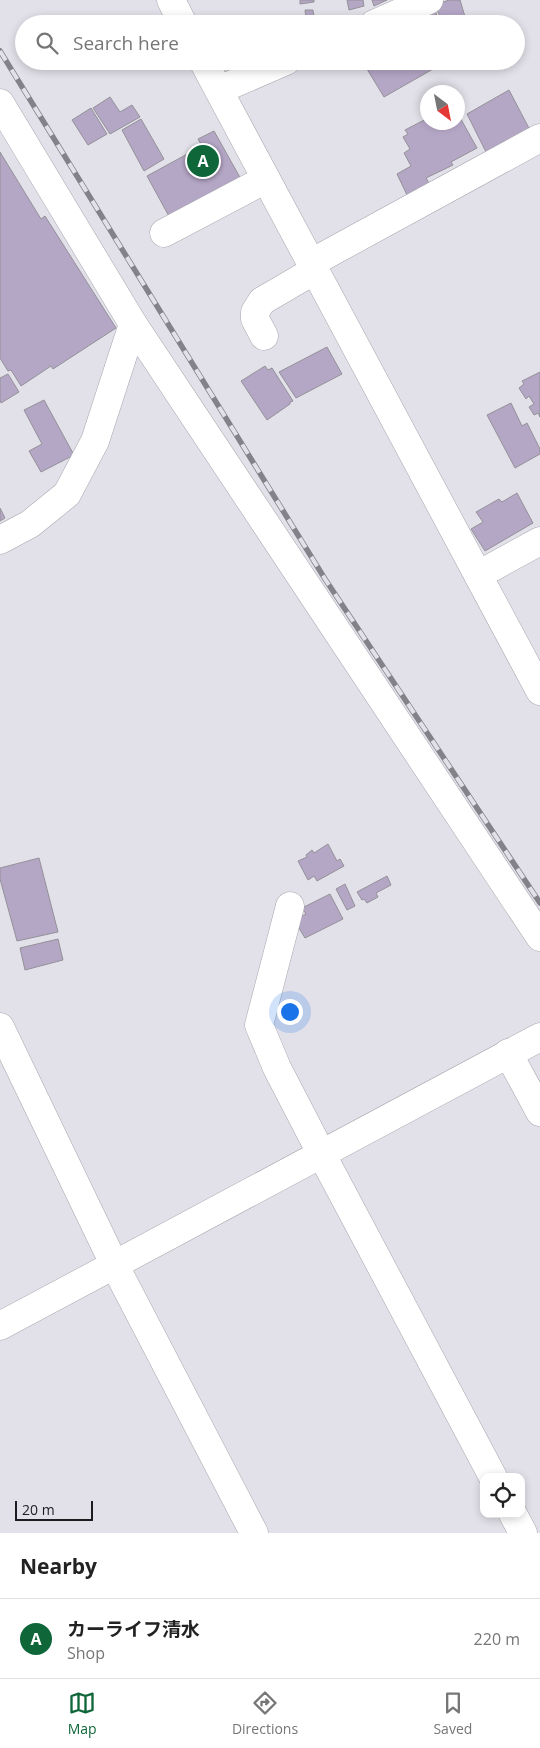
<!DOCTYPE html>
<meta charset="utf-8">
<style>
:root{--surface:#fff;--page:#f2f2f2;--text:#222;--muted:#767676;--line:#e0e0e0;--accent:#0e6639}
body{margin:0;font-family:"Open Sans","Noto Sans JP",sans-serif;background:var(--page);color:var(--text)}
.controls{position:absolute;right:15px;bottom:15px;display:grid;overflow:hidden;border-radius:10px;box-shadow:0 2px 8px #0003}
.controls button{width:45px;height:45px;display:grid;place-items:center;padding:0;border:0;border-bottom:1px solid var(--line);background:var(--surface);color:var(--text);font:25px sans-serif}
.compass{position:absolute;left:420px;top:85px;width:45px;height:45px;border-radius:50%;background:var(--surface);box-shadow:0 2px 8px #0003;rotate:148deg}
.scale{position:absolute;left:15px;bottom:12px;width:78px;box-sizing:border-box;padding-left:5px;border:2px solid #1d1d20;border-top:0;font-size:14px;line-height:18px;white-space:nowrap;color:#1d1d20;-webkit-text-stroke:4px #e2e1e9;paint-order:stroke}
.you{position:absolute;left:289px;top:1011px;width:18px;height:18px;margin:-12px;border:4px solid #fff;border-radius:50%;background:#1a73e8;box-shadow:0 0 0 8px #1a73e833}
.badge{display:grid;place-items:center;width:32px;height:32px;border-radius:50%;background:var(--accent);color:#fff;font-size:16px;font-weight:700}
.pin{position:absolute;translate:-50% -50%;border:2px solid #fff;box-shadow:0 1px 5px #0006}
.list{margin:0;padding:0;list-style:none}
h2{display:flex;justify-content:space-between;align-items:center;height:65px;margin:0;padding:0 20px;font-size:21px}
h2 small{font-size:16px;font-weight:400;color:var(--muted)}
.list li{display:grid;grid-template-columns:32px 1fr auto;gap:15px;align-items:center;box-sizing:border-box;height:80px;padding:0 20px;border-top:1px solid var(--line)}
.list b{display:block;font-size:19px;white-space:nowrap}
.list p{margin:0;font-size:16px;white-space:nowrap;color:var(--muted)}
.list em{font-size:16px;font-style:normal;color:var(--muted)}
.icon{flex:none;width:28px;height:28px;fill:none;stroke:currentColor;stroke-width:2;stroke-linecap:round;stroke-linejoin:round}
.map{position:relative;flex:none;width:540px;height:1533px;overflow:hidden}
.search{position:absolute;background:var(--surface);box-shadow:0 2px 8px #0003;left:15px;right:15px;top:15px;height:55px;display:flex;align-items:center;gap:12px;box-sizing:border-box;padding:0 18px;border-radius:28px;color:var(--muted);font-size:19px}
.sheet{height:145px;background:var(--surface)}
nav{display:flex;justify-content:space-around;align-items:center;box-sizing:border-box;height:70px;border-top:1px solid var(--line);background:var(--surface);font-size:14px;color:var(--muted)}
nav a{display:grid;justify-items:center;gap:2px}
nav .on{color:var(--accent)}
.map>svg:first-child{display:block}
.building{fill:#b4a6c5;stroke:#949198}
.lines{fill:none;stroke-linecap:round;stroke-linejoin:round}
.minor-casing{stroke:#a8a7af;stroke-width:29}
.minor{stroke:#fff;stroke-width:28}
.rail-casing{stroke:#838288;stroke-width:5.5}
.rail{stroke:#e2e1e9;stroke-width:4;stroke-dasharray:11;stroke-linecap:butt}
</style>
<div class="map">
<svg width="540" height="1533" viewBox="0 0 540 1533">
<rect width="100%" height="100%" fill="#e2e1e9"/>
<g class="building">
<polygon points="300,0 314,0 314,2 300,4"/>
<polygon points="347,0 363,0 364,6 349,10"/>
<polygon points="372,0 387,0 374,6"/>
<polygon points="449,0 460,0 466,20 458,24 443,24 435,5"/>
<polygon points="433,5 440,24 413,24 409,16"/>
<polygon points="305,10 313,10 314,17 306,18"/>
<polygon points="381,61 429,61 433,69 384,97 367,69"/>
<polygon points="509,90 531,132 488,156 467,114"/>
<polygon points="110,97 120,112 132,105 140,117 110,134 93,108"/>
<polygon points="91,108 107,134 88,145 72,120"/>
<polygon points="458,114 477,148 451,162 453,165 426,178 429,183 407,195 397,174 411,166 404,153 410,149 403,137 408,134 405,130 428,118 428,122 458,122"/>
<polygon points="141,119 164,159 144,171 122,130"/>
<polygon points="214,131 242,181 171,220 147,176 202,146 198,139"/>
<polygon points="0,152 41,219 45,216 116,328 53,369 51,366 21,386 11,370 8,371 0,358"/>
<polygon points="327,347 342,374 296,398 279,372"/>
<polygon points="265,366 268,370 272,368 293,401 290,402 290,404 267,420 241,381"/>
<polygon points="540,372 540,417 538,413 534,415 529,407 534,404 529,396 526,399 519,388 524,384 522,381"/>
<polygon points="8,374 19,392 1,403 0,400 0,378"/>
<polygon points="44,400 74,455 41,472 29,451 42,444 24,410"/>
<polygon points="511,403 522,426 527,423 540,449 540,454 515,468 487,415"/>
<polygon points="517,493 533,523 485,551 471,529 483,522 476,512 499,499 502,502"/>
<polygon points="0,508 5,518 0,521"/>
<polygon points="328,844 337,861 340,859 344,866 317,881 314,876 308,880 298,861 307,857 306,855 312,850 314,853"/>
<polygon points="39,858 58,932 17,941 0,879 0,868"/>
<polygon points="387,876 391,885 376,893 378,897 367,903 364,899 362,900 357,892"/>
<polygon points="345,884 355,906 347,910 336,889"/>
<polygon points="330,894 343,919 305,938 294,920 306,914 302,908"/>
<polygon points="58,939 63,960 25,970 20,948"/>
</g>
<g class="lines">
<defs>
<g id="minor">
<polyline points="171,0 183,24"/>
<polyline points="374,24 429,0"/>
<polyline points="203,61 540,691"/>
<polyline points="219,90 286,61"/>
<polyline points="0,103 133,324"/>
<polyline points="164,233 266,179"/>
<polyline points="311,263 540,138"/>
<polyline points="264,336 255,319 255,312 262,301 315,270"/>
<polyline points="0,540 30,524 67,494 95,441 133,324 540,937"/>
<polyline points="478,575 540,541"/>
<polyline points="290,906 259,1025 277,1068 321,1153 493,1477"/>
<polyline points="0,1027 114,1264 254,1533"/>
<polyline points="508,1053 540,1112"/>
<polyline points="0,1326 540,1037"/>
<polyline points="513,1514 523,1533"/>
</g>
</defs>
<use href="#minor" class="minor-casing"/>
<use href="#minor" class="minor"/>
<defs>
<polyline id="rail" points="0,51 325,579 540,903"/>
</defs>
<use href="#rail" class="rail-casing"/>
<use href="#rail" class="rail"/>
</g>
</svg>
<div class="controls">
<button><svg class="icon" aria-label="locate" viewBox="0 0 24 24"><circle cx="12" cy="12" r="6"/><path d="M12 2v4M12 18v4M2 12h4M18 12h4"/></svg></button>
</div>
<svg class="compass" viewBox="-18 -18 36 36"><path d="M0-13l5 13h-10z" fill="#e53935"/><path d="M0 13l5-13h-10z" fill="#767676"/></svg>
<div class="scale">20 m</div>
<div class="you"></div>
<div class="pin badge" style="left:203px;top:161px">A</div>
<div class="search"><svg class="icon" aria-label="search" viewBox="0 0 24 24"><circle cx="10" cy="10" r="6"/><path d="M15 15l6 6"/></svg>Search here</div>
</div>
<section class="sheet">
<h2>Nearby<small></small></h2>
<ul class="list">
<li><span class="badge">A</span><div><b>カーライフ清水</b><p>Shop</p></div><em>220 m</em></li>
</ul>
</section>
<nav>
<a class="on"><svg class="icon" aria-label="map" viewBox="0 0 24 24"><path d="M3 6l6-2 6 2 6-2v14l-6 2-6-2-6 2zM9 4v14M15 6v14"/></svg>Map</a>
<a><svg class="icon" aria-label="directions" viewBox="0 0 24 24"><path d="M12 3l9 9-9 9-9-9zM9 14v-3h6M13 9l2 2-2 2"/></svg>Directions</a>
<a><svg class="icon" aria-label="saved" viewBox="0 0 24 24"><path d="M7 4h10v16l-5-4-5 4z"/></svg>Saved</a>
</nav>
